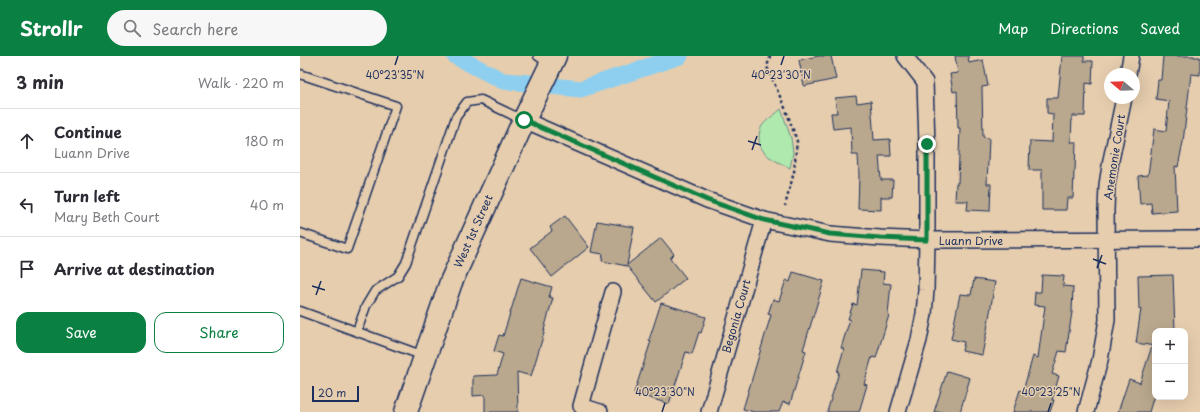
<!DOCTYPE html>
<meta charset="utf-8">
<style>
:root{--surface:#fff;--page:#f7f7f7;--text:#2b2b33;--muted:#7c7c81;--line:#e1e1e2;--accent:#0b8043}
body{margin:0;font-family:"Playpen Sans",sans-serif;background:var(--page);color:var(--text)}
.controls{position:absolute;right:12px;bottom:12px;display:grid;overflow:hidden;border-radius:8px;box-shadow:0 4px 16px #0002}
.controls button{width:36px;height:36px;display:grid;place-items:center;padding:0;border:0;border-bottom:1px solid var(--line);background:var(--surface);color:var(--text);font:20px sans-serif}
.compass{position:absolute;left:804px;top:12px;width:36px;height:36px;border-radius:50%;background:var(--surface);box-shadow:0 4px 16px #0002;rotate:289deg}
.scale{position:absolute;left:12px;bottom:10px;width:47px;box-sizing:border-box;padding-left:4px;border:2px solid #1b2f5e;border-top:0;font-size:11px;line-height:14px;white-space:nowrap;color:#1b2f5e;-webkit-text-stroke:3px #e6cdae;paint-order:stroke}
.stop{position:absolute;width:12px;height:12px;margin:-9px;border:3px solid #0b8043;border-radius:50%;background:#fff}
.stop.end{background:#0b8043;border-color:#fff;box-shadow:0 1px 4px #0008}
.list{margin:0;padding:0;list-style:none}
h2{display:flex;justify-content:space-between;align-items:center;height:52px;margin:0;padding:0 16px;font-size:17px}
h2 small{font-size:13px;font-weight:400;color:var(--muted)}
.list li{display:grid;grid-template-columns:26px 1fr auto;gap:12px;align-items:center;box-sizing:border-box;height:64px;padding:0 16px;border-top:1px solid var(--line)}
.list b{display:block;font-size:15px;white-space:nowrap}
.list p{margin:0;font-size:13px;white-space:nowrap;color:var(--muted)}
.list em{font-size:13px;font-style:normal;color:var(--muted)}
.actions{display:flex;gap:8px;padding:12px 16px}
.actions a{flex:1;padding:9px 0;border:1px solid var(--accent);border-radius:12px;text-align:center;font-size:14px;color:var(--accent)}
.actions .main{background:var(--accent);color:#fff}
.icon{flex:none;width:22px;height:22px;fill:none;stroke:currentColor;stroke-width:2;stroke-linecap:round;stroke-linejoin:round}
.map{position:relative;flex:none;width:900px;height:356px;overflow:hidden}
header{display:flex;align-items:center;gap:24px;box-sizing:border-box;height:56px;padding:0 20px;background:var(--accent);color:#fff}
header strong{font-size:19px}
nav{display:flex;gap:22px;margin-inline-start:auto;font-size:14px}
.search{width:280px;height:36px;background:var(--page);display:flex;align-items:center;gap:10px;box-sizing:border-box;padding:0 14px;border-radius:22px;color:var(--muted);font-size:15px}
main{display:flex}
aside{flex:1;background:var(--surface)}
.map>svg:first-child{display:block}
.green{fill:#b0e9ad;stroke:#668c86}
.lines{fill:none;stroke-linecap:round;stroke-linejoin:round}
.canal{stroke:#8ecff0;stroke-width:17}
.building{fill:#b9a88d;stroke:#1b2f5e}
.lane-casing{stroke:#1b2f5e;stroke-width:11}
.street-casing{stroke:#1b2f5e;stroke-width:18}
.secondary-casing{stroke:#1b2f5e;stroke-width:25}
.path{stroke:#1b2f5e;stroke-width:2.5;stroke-dasharray:3 3;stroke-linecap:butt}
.lane{stroke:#e6cdae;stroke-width:8}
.street{stroke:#e6cdae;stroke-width:15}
.secondary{stroke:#e6cdae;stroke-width:22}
.route{stroke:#0b8043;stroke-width:5}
.ticks{fill:none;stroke:#1b2f5e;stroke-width:1.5}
.labels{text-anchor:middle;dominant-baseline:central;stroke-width:3;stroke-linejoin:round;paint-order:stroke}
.street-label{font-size:11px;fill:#1b2f5e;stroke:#e6cdae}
.ticks-label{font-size:10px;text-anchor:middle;fill:#1b2f5e;stroke:#e6cdae;stroke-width:3;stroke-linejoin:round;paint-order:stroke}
</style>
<header>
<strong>Strollr</strong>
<div class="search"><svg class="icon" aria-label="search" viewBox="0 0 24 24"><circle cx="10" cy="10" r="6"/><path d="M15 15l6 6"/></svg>Search here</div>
<nav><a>Map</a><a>Directions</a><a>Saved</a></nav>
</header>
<main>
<aside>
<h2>3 min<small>Walk · 220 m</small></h2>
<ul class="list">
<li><svg class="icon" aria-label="ahead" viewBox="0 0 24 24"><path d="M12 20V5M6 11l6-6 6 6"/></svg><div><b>Continue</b><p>Luann Drive</p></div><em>180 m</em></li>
<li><svg class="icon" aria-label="left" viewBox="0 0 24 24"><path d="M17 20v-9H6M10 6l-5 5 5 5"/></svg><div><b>Turn left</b><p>Mary Beth Court</p></div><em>40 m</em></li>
<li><svg class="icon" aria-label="arrive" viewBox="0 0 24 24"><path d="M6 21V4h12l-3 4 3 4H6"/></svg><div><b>Arrive at destination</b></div></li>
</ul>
<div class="actions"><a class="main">Save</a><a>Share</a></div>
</aside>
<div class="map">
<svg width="900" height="356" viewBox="0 0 900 356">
<rect width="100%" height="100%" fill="#e6cdae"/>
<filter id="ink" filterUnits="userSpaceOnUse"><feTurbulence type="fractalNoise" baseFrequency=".025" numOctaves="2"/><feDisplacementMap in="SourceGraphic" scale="8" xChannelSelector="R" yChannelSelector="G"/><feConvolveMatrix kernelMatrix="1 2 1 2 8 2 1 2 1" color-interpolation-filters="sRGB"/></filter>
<g filter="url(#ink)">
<path class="green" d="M481,53L491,82L493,97L490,112C477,105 458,99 459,81C459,77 460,73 462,70C466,64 476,58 481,53Z"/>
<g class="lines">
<g class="canal">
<polyline points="155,0 203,25 230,27"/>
<polyline points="251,30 281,33 380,0"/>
</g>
</g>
<g class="building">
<polygon points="519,0 531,0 536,23 504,30 499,4"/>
<polygon points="655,0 668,0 669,7 683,4 688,30 682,31 683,81 689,82 687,128 691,128 690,155 667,154 668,145 655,145 656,127 658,127 660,72 658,72 657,35 653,36 650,18 658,17"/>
<polygon points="762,0 784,0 784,5 793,5 792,28 786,27 785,60 772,60 771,86 776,86 775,115 774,115 773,142 767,142 766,154 742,154 742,114 729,114 730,85 752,86 753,58 747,57 747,42 758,42"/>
<polygon points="863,0 894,0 894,1 900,1 900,19 891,18 883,86 878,111 875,110 877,155 852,157 851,147 840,148 838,120 848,119 854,73 866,75 869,45 856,43 858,24 861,24"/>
<polygon points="556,40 557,47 571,45 574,84 590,83 591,100 579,100 581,124 593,124 592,141 581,141 581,154 558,153 559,120 558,99 552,99 551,71 533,73 531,57 537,57 535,42"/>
<polygon points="265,160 289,191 252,221 230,192 252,175 250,171"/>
<polygon points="297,165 334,171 327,209 361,182 374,198 370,202 386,222 356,246 327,210 302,205 303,198 291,196"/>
<polygon points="561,214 584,216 583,227 591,228 588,258 589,259 576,302 572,301 564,328 567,329 559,356 527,356 539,316 537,316 544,293 541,292 550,263 548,263 553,248 557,249"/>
<polygon points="493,216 524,225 503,294 506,295 490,348 483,346 479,356 454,356 443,353 471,259 468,258 473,243 479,245 486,224 490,226"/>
<polygon points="742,219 764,220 763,230 773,231 772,256 766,296 759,295 752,318 759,320 752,344 754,344 750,356 713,356 720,334 723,335 733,300 738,302 745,250 734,249 735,236 741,236"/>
<polygon points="873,219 875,275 855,275 855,290 836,287 841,253 839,253 838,220"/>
<polygon points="221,222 252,231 249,241 253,242 244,274 245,274 231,320 217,316 218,356 185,356 185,339 173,340 173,320 197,319 203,298 194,295 199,279 203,280"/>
<polygon points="674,223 695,226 687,274 682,299 662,295 664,286 651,283 660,238 671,239"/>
<polygon points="361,247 406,261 401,277 399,276 392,298 386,296 369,348 334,337 351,285 349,284"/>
<polygon points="852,290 855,290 855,336 849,356 818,356 829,323 840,327"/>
<polygon points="647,315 670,322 660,356 634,356"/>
</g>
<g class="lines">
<defs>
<g id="lane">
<polyline points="238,0 250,8"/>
<polyline points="0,18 96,50 47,193 0,177"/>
<polyline points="0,255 124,300"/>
<polyline points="57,275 66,250 75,235 98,220 106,207 156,61 167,46 181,44 223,64"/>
</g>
<g id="street">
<polyline points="828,18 831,0"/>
<polyline points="224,64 407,144 464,164 530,178 580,182 627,184 900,183"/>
<polyline points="300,356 281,350 313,236"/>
<polyline points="409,356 464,164"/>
<polyline points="598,356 619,284 624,258 626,234 627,184 627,88 625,26 605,0"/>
<polyline points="786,356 800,304 807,264 806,154 807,129 811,104 824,42"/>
</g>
<polyline id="secondary" points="106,356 151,226 224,64 255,0"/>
</defs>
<use href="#lane" class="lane-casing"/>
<use href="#street" class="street-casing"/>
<use href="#secondary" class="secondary-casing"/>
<polyline class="path" points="470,0 467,11 486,54 497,85 494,116 485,150"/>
<use href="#lane" class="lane"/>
<use href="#street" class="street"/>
<use href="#secondary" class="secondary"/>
</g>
</g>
<g class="lines" filter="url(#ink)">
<polyline class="route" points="224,64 407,144 464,164 530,178 580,182 627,184 627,88"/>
</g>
<path class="ticks" d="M95,9L98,0M481,9L484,0M448,85L461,89M452,94L457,80M793,203L806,208M797,212L802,199M12,230L25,234M16,239L21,225M362,356L365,347M748,356L751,347"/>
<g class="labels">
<g class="street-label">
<text transform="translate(814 101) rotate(-81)">Anemonie Court</text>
<text transform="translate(173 175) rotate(-66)">West 1st Street</text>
<text x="671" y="184">Luann Drive</text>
<text transform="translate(436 260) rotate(-74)">Begonia Court</text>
</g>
</g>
<g class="ticks-label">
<text x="95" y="23">40°23'35"N</text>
<text x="481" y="23">40°23'30"N</text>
<text x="365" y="340">40°23'30"N</text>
<text x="751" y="340">40°23'25"N</text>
</g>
</svg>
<div class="controls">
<button>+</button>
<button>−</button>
</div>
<svg class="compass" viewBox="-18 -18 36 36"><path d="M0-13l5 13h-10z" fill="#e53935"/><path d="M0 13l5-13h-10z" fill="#7c7c81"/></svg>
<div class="scale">20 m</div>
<div class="stop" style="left:224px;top:64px"></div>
<div class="stop end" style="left:627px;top:88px"></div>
</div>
</main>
